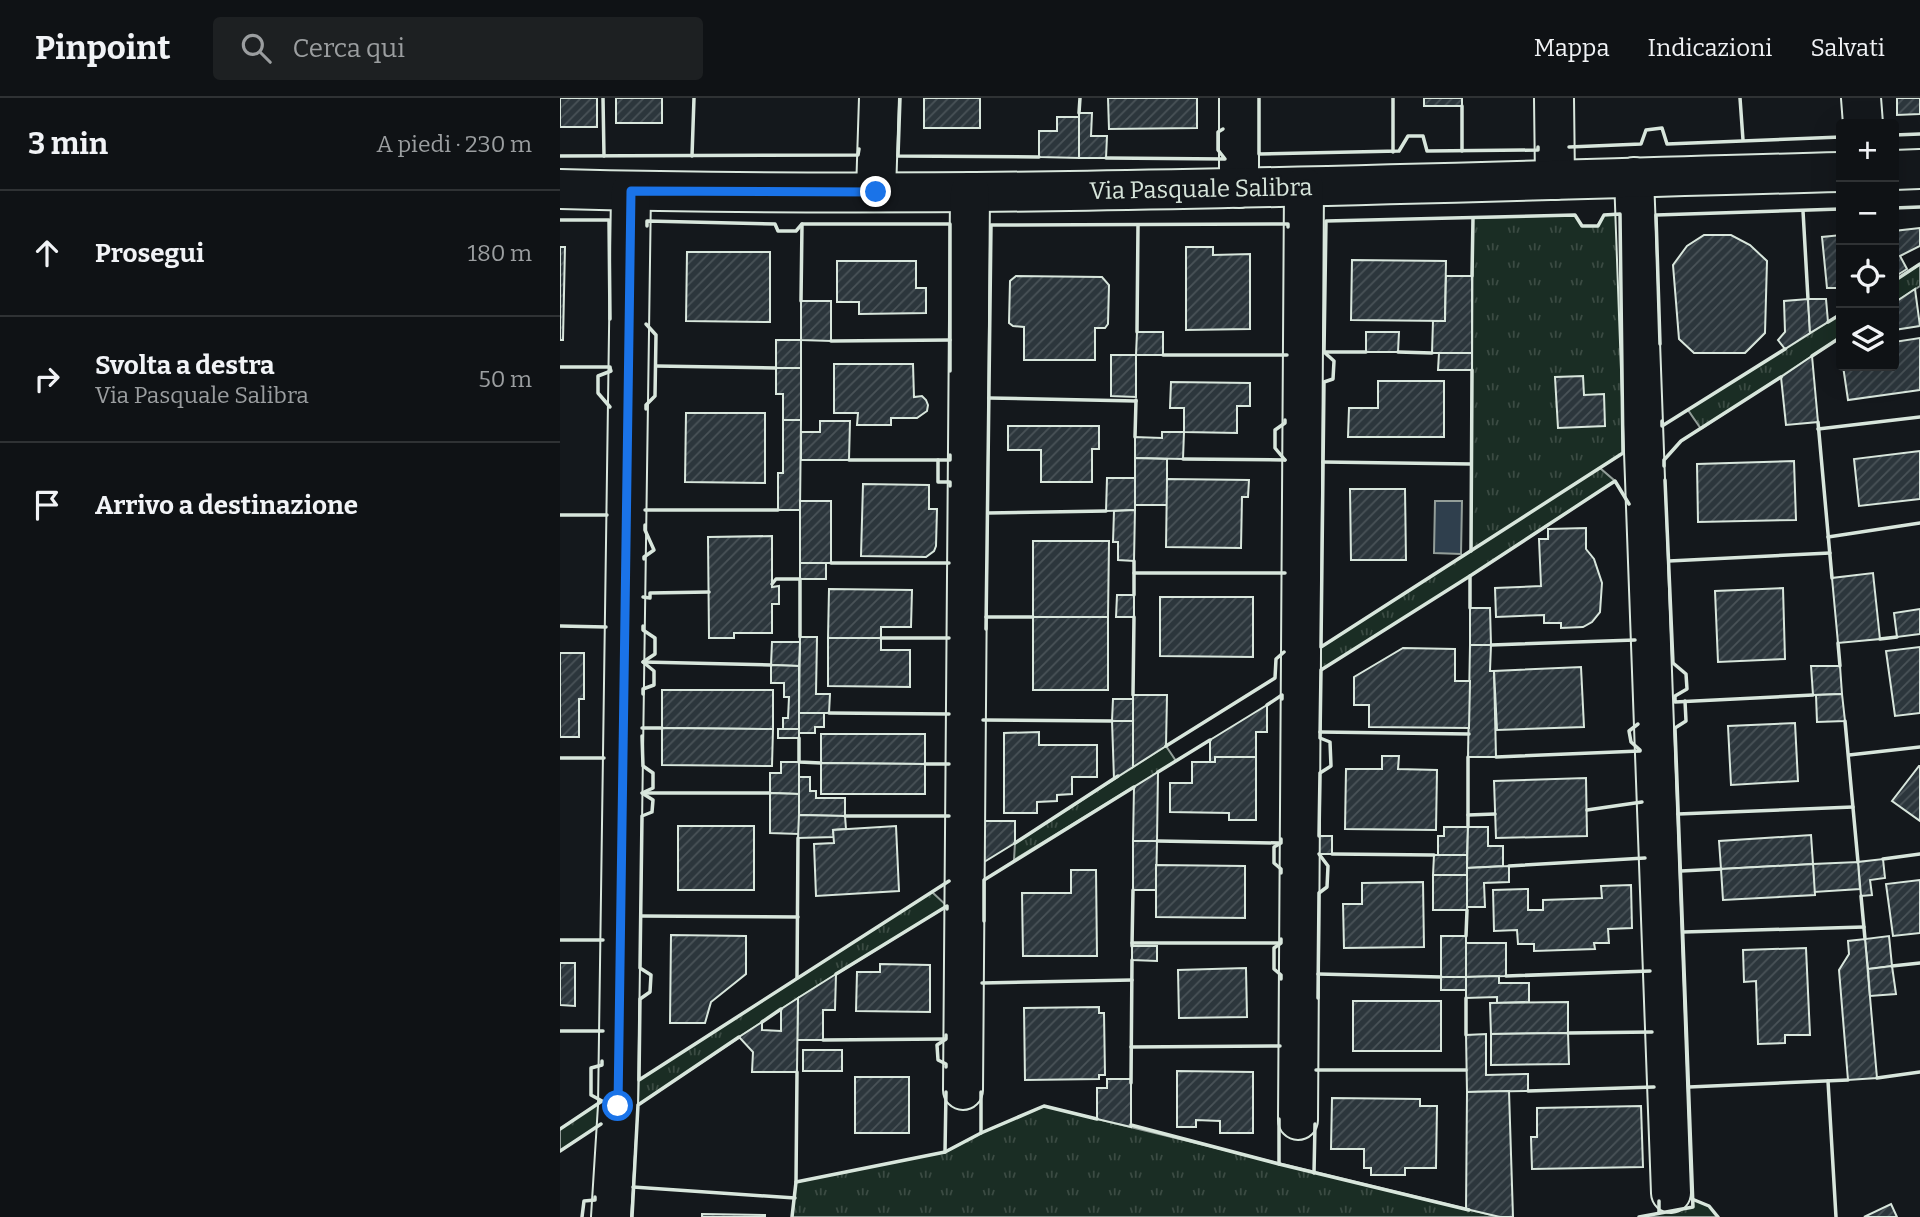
<!DOCTYPE html>
<html lang="it">
<meta charset="utf-8">
<style>
:root{--surface:#0f1215;--page:#1d2022;--text:#f1f3f6;--muted:#9b9ea0;--line:#2f3234}
body{margin:0;font-family:Bitter,serif;background:var(--page);color:var(--text)}
.controls{position:absolute;right:21px;top:21px;display:grid;overflow:hidden;border-radius:7px;box-shadow:0 7px 28px #0002}
.controls button{width:63px;height:63px;display:grid;place-items:center;padding:0;border:0;border-bottom:2px solid var(--line);background:var(--surface);color:var(--text);font:35px sans-serif}
.stop{position:absolute;width:21px;height:21px;margin:-16px;border:5px solid #1a73e8;border-radius:50%;background:#fff}
.stop.end{background:#1a73e8;border-color:#fff;box-shadow:0 2px 7px #0008}
.list{margin:0;padding:0;list-style:none}
h2{display:flex;justify-content:space-between;align-items:center;height:91px;margin:0;padding:0 28px;font-size:30px}
h2 small{font-size:23px;font-weight:400;color:var(--muted)}
.list li{display:grid;grid-template-columns:46px 1fr auto;gap:21px;align-items:center;box-sizing:border-box;height:126px;padding:0 28px;border-top:2px solid var(--line)}
.list b{display:block;font-size:26px;white-space:nowrap}
.list p{margin:0;font-size:23px;white-space:nowrap;color:var(--muted)}
.list em{font-size:23px;font-style:normal;color:var(--muted)}
.icon{flex:none;width:38px;height:38px;fill:none;stroke:currentColor;stroke-width:2;stroke-linecap:round;stroke-linejoin:round}
.map{position:relative;flex:none;width:1360px;height:1119px;overflow:hidden}
header{display:flex;align-items:center;gap:42px;box-sizing:border-box;height:98px;padding:0 35px;background:var(--surface);border-bottom:2px solid var(--line)}
header strong{font-size:33px}
nav{display:flex;gap:38px;margin-inline-start:auto;font-size:24px}
.search{width:490px;height:63px;background:var(--page);display:flex;align-items:center;gap:18px;box-sizing:border-box;padding:0 24px;border-radius:7px;color:var(--muted);font-size:26px}
main{display:flex}
aside{flex:1;background:var(--surface)}
.map>svg:first-child{display:block}
.grass{fill:url(#grass-tufts);stroke:#939e99;stroke-width:2}
.water{fill:#2f3f4d;stroke:#939e99;stroke-width:2}
.building{fill:url(#building-hatch);stroke:#d8e6dc;stroke-width:2}
.lines{fill:none;stroke-linecap:round;stroke-linejoin:round}
.minor-casing{stroke:#d8e6dc;stroke-width:42}
.minor{stroke:#14181c;stroke-width:38}
.wall{stroke:#d8e6dc;stroke-width:3.5}
.route{stroke:#1a73e8;stroke-width:9}
.labels{text-anchor:middle;dominant-baseline:central;stroke-width:5;stroke-linejoin:round;paint-order:stroke}
.street-label{font-size:24px;fill:#d8e6dc;stroke:#14181c}
</style>
<header>
<strong>Pinpoint</strong>
<div class="search"><svg class="icon" aria-label="search" viewBox="0 0 24 24"><circle cx="10" cy="10" r="6"/><path d="M15 15l6 6"/></svg>Cerca qui</div>
<nav><a>Mappa</a><a>Indicazioni</a><a>Salvati</a></nav>
</header>
<main>
<aside>
<h2>3 min<small>A piedi · 230 m</small></h2>
<ul class="list">
<li><svg class="icon" aria-label="ahead" viewBox="0 0 24 24"><path d="M12 20V5M6 11l6-6 6 6"/></svg><div><b>Prosegui</b></div><em>180 m</em></li>
<li><svg class="icon" aria-label="right" viewBox="0 0 24 24"><path d="M7 20v-9h11M14 6l5 5-5 5"/></svg><div><b>Svolta a destra</b><p>Via Pasquale Salibra</p></div><em>50 m</em></li>
<li><svg class="icon" aria-label="arrive" viewBox="0 0 24 24"><path d="M6 21V4h12l-3 4 3 4H6"/></svg><div><b>Arrivo a destinazione</b></div></li>
</ul>
</aside>
<div class="map">
<svg width="1360" height="1119" viewBox="0 0 1360 1119">
<defs>
<pattern id="grass-tufts" width="24" height="20" patternUnits="userSpaceOnUse" patternTransform="scale(1.75)"><rect width="24" height="20" fill="#1a2d24"/><path d="M3 7l-1-3M5 7V3M7 7l1-3M15 17l-1-3M17 17v-4M19 17l1-3" fill="none" stroke="#3b4b43"/></pattern>
<pattern id="building-hatch" width="6" height="6" patternUnits="userSpaceOnUse" patternTransform="scale(1.75)"><rect width="6" height="6" fill="#2c363c"/><path d="M-1 1l2-2M0 6l6-6M5 7l2-2" fill="none" stroke="#4a5358"/></pattern>
</defs>
<rect width="100%" height="100%" fill="#14181c"/>
<g class="grass">
<polygon points="1060,116 1063,355 1040,370 1055,383 910,478 761,572 761,549 911,453 913,120 1015,117 1022,128 1037,128 1044,117"/>
<polygon points="1360,166 1360,188 1334,205 1334,183"/>
<polygon points="1281,216 1281,239 1141,331 1128,312"/>
<polygon points="606,648 616,663 454,762 455,745"/>
<polygon points="372,794 387,808 238,900 78,1007 79,982"/>
<polygon points="42,1003 41,1026 0,1053 0,1031"/>
<polygon points="484,1008 940,1119 232,1119 236,1084 385,1054 421,1035"/>
<polygon points="1132,1101 1149,1108 1158,1119 1079,1119 1132,1109"/>
</g>
<polygon class="water" points="875,403 902,403 901,456 874,455"/>
<g class="building">
<rect x="0" y="0" width="37" height="29"/>
<rect x="56" y="0" width="46" height="25"/>
<rect x="364" y="0" width="56" height="30"/>
<polygon points="548,0 637,0 637,30 549,31"/>
<rect x="864" y="0" width="38" height="8"/>
<polygon points="1337,0 1360,0 1360,16 1337,17"/>
<polygon points="519,15 532,15 531,38 547,38 546,60 519,60"/>
<polygon points="497,19 519,19 519,60 479,59 479,33 497,33"/>
<polygon points="1360,130 1360,148 1340,158 1347,171 1334,179 1334,133"/>
<polygon points="1144,137 1171,137 1190,147 1207,163 1205,235 1185,255 1134,255 1119,241 1113,167 1127,148"/>
<polygon points="1281,137 1281,190 1267,190 1262,139"/>
<polygon points="0,149 5,149 3,242 0,242"/>
<polygon points="626,149 653,149 653,157 690,156 690,231 626,232"/>
<polygon points="127,154 210,154 210,224 126,223"/>
<polygon points="792,162 886,163 885,223 791,222"/>
<polygon points="277,163 356,163 356,190 366,190 366,215 299,216 299,204 277,204"/>
<polygon points="456,178 542,179 549,187 548,226 545,230 535,230 535,262 464,262 464,229 453,228 449,225 450,183"/>
<polygon points="886,178 912,178 912,255 872,255 873,223 885,223"/>
<polygon points="1355,191 1360,228 1334,232 1334,205"/>
<polygon points="1248,201 1250,235 1225,251 1218,242 1225,234 1224,203"/>
<polygon points="1248,201 1266,201 1268,224 1250,235"/>
<polygon points="241,203 271,203 271,243 241,242"/>
<polygon points="577,234 603,234 603,257 576,257"/>
<polygon points="806,234 839,234 838,254 806,254"/>
<polygon points="1360,240 1360,292 1288,302 1283,268 1334,268 1334,244"/>
<rect x="216" y="242" width="25" height="28"/>
<polygon points="879,255 912,255 912,272 878,272"/>
<polygon points="551,257 576,257 576,299 551,298"/>
<polygon points="1252,258 1258,324 1226,327 1221,279"/>
<polygon points="274,266 353,266 354,299 362,298 366,302 368,307 367,313 357,320 331,320 331,327 297,327 298,315 274,315"/>
<polygon points="216,270 241,270 241,322 223,322 223,296 216,296"/>
<polygon points="1023,278 1024,297 1044,296 1045,328 998,330 995,279"/>
<polygon points="818,283 884,283 884,339 788,339 789,310 818,310"/>
<polygon points="611,284 690,285 690,308 677,308 677,335 624,334 624,310 610,310"/>
<polygon points="126,315 205,315 205,385 125,384"/>
<polygon points="223,322 241,322 240,412 218,412 218,375 223,375"/>
<polygon points="260,323 290,323 289,362 241,362 241,334 260,334"/>
<polygon points="448,328 539,328 539,351 532,351 532,384 481,384 481,352 448,352"/>
<polygon points="602,334 624,334 623,361 575,360 575,339 602,340"/>
<polygon points="1360,353 1360,401 1299,408 1294,361"/>
<polygon points="575,360 607,361 607,407 575,407"/>
<polygon points="1234,363 1236,422 1138,424 1137,366"/>
<polygon points="547,380 575,380 575,412 546,413"/>
<polygon points="607,381 689,382 688,399 682,399 681,450 606,449"/>
<polygon points="303,386 369,387 369,411 377,411 376,448 374,453 366,459 301,458"/>
<polygon points="790,391 845,391 846,462 791,462"/>
<rect x="240" y="403" width="31" height="62"/>
<polygon points="575,412 574,463 558,462 558,444 553,444 554,413"/>
<polygon points="1026,430 1026,451 1034,461 1042,485 1040,514 1032,524 1023,529 1001,530 1001,525 984,525 984,517 936,519 935,490 981,488 979,441 988,441 988,431"/>
<polygon points="212,438 212,489 219,488 219,506 212,506 212,535 174,535 174,540 149,540 148,439"/>
<polygon points="473,443 549,443 548,519 473,519"/>
<rect x="240" y="465" width="26" height="16"/>
<polygon points="1313,475 1320,541 1278,545 1272,480"/>
<polygon points="1223,490 1225,561 1158,564 1155,493"/>
<polygon points="269,491 352,492 351,529 321,529 321,540 268,540"/>
<polygon points="557,497 574,497 574,519 556,519"/>
<polygon points="600,499 693,499 693,559 600,558"/>
<polygon points="910,510 930,510 931,547 910,547"/>
<polygon points="1360,511 1360,536 1337,539 1334,515"/>
<rect x="473" y="519" width="75" height="73"/>
<polygon points="240,539 257,539 256,596 270,596 269,615 239,615"/>
<polygon points="268,540 321,540 321,552 350,552 350,589 268,588"/>
<polygon points="212,544 240,544 239,568 211,567"/>
<polygon points="910,547 931,547 930,573 934,573 936,659 908,659"/>
<polygon points="1360,549 1360,615 1335,618 1326,553"/>
<polygon points="843,550 895,551 895,583 910,583 909,630 809,629 809,607 794,607 794,579"/>
<polygon points="0,555 24,555 24,601 19,601 19,639 0,639"/>
<polygon points="211,567 239,568 239,631 223,631 223,620 228,620 229,599 224,599 224,585 211,585"/>
<polygon points="1251,568 1280,568 1282,596 1253,597"/>
<polygon points="1021,569 1024,629 937,632 934,573"/>
<polygon points="102,592 213,592 213,631 102,630"/>
<polygon points="1282,596 1285,623 1257,624 1256,597"/>
<polygon points="573,597 607,597 606,648 573,669"/>
<polygon points="553,601 573,601 573,623 552,623"/>
<polygon points="707,607 707,634 696,634 696,659 655,659 655,664 650,664 650,642"/>
<polygon points="239,615 264,615 264,629 255,629 255,635 239,635"/>
<polygon points="552,623 573,623 573,669 554,681"/>
<polygon points="1235,625 1238,683 1171,687 1168,628"/>
<polygon points="102,630 213,631 212,668 102,667"/>
<rect x="218" y="631" width="21" height="9"/>
<polygon points="479,634 479,647 537,647 537,679 512,679 512,696 497,697 497,703 477,704 477,715 444,715 444,635"/>
<polygon points="261,636 365,636 365,666 261,665"/>
<polygon points="822,658 839,658 838,671 877,672 876,732 785,731 786,671 822,671"/>
<polygon points="655,659 696,659 696,722 669,722 669,715 610,714 610,685 632,685 632,664 655,664"/>
<polygon points="221,664 239,664 239,696 210,695 210,675 221,675"/>
<polygon points="261,665 365,666 365,696 261,696"/>
<polygon points="1359,668 1360,668 1360,723 1332,703"/>
<polygon points="598,674 597,743 573,743 574,689"/>
<polygon points="239,679 250,679 250,693 256,693 256,700 285,700 285,718 239,717"/>
<polygon points="1026,680 1027,738 936,740 934,683"/>
<polygon points="210,695 239,696 239,736 210,735"/>
<polygon points="239,717 285,718 286,731 273,732 274,739 238,740"/>
<polygon points="423,723 455,723 455,745 424,764"/>
<rect x="118" y="728" width="76" height="64"/>
<polygon points="336,728 339,793 256,798 254,746 274,745 273,732"/>
<polygon points="884,729 908,729 907,757 878,757 878,738 884,738"/>
<polygon points="908,729 928,729 928,748 943,748 943,768 907,770"/>
<polygon points="1251,737 1253,766 1161,771 1159,743"/>
<rect x="759" y="738" width="13" height="18"/>
<polygon points="573,743 597,743 596,792 573,792"/>
<polygon points="874,757 907,757 907,777 873,777"/>
<polygon points="1323,761 1325,780 1310,782 1312,797 1301,798 1298,764"/>
<polygon points="1298,764 1300,791 1254,794 1253,766"/>
<polygon points="1253,766 1255,797 1163,802 1161,771"/>
<polygon points="596,767 685,768 685,820 596,819"/>
<polygon points="949,768 949,784 924,785 925,809 907,809 907,770"/>
<polygon points="511,772 536,772 537,858 463,858 462,795 511,795"/>
<rect x="873" y="777" width="34" height="35"/>
<polygon points="1360,782 1360,835 1333,838 1326,786"/>
<polygon points="863,784 864,849 784,850 783,806 802,806 802,785"/>
<polygon points="1071,787 1072,830 1048,831 1049,845 1034,845 1035,851 974,853 974,846 958,846 957,832 934,833 933,792 968,791 968,812 983,812 983,802 1042,800 1041,788"/>
<polygon points="111,837 186,838 186,876 151,904 145,925 110,925"/>
<rect x="881" y="838" width="25" height="41"/>
<polygon points="1329,838 1332,868 1308,871 1305,841"/>
<polygon points="1305,841 1317,980 1288,982 1279,872 1289,856 1288,843"/>
<polygon points="906,845 946,845 946,878 906,879"/>
<polygon points="572,848 597,848 597,863 572,862"/>
<polygon points="1246,850 1250,937 1225,937 1225,945 1198,946 1196,883 1184,884 1183,852"/>
<polygon points="0,865 15,865 15,908 0,907"/>
<polygon points="320,866 370,867 370,914 296,913 297,874 320,874"/>
<polygon points="1332,868 1336,896 1310,898 1308,871"/>
<polygon points="686,870 687,919 619,920 618,872"/>
<polygon points="276,876 275,912 263,912 263,942 237,942 238,900"/>
<polygon points="939,878 939,885 969,885 969,904 937,905 937,899 906,900 906,879"/>
<rect x="881" y="879" width="25" height="13"/>
<polygon points="238,900 237,974 192,974 193,954 179,939 202,924 202,932 221,933 221,911"/>
<rect x="793" y="903" width="88" height="50"/>
<polygon points="1008,904 1008,935 931,936 930,905"/>
<polygon points="539,909 539,915 544,915 545,977 539,977 539,981 465,982 464,910"/>
<polygon points="1008,935 1009,966 931,967 931,936"/>
<polygon points="926,936 926,977 968,976 968,993 907,994 906,937"/>
<rect x="243" y="952" width="39" height="21"/>
<polygon points="617,973 693,974 693,1035 660,1035 660,1023 636,1022 636,1029 617,1029"/>
<rect x="295" y="979" width="54" height="56"/>
<polygon points="547,981 571,981 571,1029 537,1021 537,990 547,990"/>
<polygon points="949,993 953,1119 940,1119 906,1111 907,994"/>
<polygon points="772,1000 860,1001 860,1008 877,1008 876,1070 845,1070 845,1077 811,1077 811,1070 804,1070 804,1051 771,1051"/>
<polygon points="1081,1008 1083,1069 972,1071 971,1039 977,1039 977,1010"/>
<polygon points="1331,1106 1337,1119 1304,1119"/>
<polygon points="142,1116 205,1117 205,1119 142,1119"/>
</g>
<g class="lines">
<defs>
<g id="minor">
<polyline points="679,0 679,90"/>
<polyline points="994,0 995,82"/>
<polyline points="1301,0 1303,26"/>
<polyline points="1334,72 1360,71"/>
<polyline points="1074,79 1111,1095"/>
<path d="M0,91C427,102 854,85 1281,74"/>
<polyline points="316,94 319,0"/>
<polyline points="403,992 410,94"/>
<polyline points="738,1022 744,89"/>
<polyline points="51,1119 58,1008 71,93"/>
</g>
</defs>
<use href="#minor" class="minor-casing"/>
<use href="#minor" class="minor"/>
<g class="wall">
<polyline points="43,0 44,58"/>
<polyline points="340,0 338,58 479,59"/>
<polyline points="699,0 699,56 839,53 848,38 863,38 867,53 978,52 978,49"/>
<polyline points="1180,0 1183,42"/>
<polyline points="902,8 902,53"/>
<polyline points="519,15 520,0"/>
<polyline points="1334,37 1360,36"/>
<polyline points="1009,49 1081,46 1086,32 1102,30 1107,46 1281,39"/>
<polyline points="833,54 833,0"/>
<polyline points="0,58 298,57 299,51"/>
<polyline points="132,58 134,0"/>
<polyline points="546,60 665,61 658,52 658,34 663,31"/>
<polyline points="1334,110 1360,109"/>
<polyline points="1243,113 1248,201"/>
<polygon points="1060,116 1063,355 761,549 764,284 773,281 774,263 764,254 766,123 1015,117 1022,128 1038,128 1044,117"/>
<polyline points="0,122 49,122 50,221"/>
<polyline points="87,128 87,123 215,126 218,133 236,133 242,126 390,126 390,273"/>
<polyline points="912,178 913,120"/>
<polyline points="1334,183 1360,166"/>
<polyline points="241,203 242,126"/>
<polyline points="1268,224 1281,216"/>
<polyline points="577,234 578,127"/>
<polyline points="271,243 390,242"/>
<polyline points="1100,246 1096,117 1281,111"/>
<polyline points="764,254 806,254"/>
<polyline points="838,254 872,255"/>
<polyline points="603,257 727,257"/>
<polyline points="1252,258 1281,239"/>
<polyline points="96,268 216,270"/>
<polyline points="0,269 50,269"/>
<polyline points="429,300 576,303"/>
<polyline points="50,309 38,295 38,278 51,273 50,270"/>
<polyline points="86,311 86,307 95,298 96,237 86,226"/>
<polyline points="725,322 725,325 715,332 715,350 725,362"/>
<polyline points="1102,323 1102,328 1225,251"/>
<polyline points="1258,324 1272,480"/>
<polyline points="1258,331 1360,319"/>
<polyline points="575,339 576,302"/>
<polyline points="623,361 725,362"/>
<polyline points="289,362 390,362 390,357"/>
<polyline points="378,362 378,384 390,384 390,388"/>
<polyline points="763,364 911,366"/>
<polyline points="1104,368 1104,362 1121,343 1221,279"/>
<polyline points="1105,382 1113,565 1126,576 1127,591 1115,598 1115,604 1253,597"/>
<polyline points="85,412 218,412"/>
<polyline points="428,415 546,413"/>
<polyline points="0,417 47,417"/>
<polyline points="1268,439 1360,425"/>
<polyline points="911,453 912,272"/>
<polyline points="84,461 84,459 94,452 85,432 85,427"/>
<polyline points="574,463 574,497"/>
<polyline points="1109,463 1270,455"/>
<polyline points="271,465 389,465"/>
<polyline points="574,475 725,475"/>
<polyline points="910,478 910,510"/>
<polyline points="212,486 216,481 240,481 240,539"/>
<polyline points="83,499 90,500 90,495 149,494"/>
<polyline points="426,519 473,519"/>
<polyline points="0,528 46,529"/>
<polyline points="426,531 431,127 728,126 728,129"/>
<polyline points="321,540 389,540"/>
<polyline points="1320,541 1337,539"/>
<polyline points="1278,545 1280,568"/>
<polyline points="931,547 1075,542"/>
<polyline points="83,564 211,567"/>
<polyline points="83,596 83,591 94,587 94,573 83,564 95,556 95,540 83,532 83,528"/>
<polyline points="573,597 574,519"/>
<polyline points="707,607 722,597 722,601"/>
<polyline points="269,615 389,616"/>
<polyline points="423,622 552,623"/>
<polyline points="1285,623 1298,764"/>
<polyline points="1078,626 1069,633 1071,644 1080,652"/>
<polyline points="82,630 102,630"/>
<polyline points="760,634 909,636"/>
<polyline points="82,638 83,668 93,675 93,690 82,695 93,702 92,714 82,718 80,870 91,877 90,894 80,901 79,982 389,783"/>
<polyline points="239,640 239,664 261,665"/>
<polyline points="606,648 715,580 716,561 724,554"/>
<polyline points="1289,657 1360,649"/>
<polyline points="936,659 1080,653"/>
<polyline points="0,660 44,660"/>
<polyline points="365,666 389,666"/>
<polyline points="598,674 650,642"/>
<polyline points="85,695 210,695"/>
<polyline points="1027,712 1082,704"/>
<polyline points="1118,716 1293,709"/>
<polyline points="908,717 935,716"/>
<polyline points="285,718 389,718"/>
<polyline points="908,729 908,659"/>
<polyline points="759,738 760,675 771,668 770,644 760,640 761,572 910,478 1055,383 1069,406"/>
<polyline points="597,743 719,745"/>
<polyline points="455,745 558,678"/>
<polyline points="772,756 874,757"/>
<polyline points="1323,761 1360,756"/>
<polyline points="949,768 1085,760"/>
<polyline points="1121,773 1161,771"/>
<polyline points="721,775 721,771 714,765 714,749 721,745 721,741"/>
<polyline points="1301,798 1305,841"/>
<polyline points="81,818 238,819"/>
<polyline points="424,823 424,782 574,689"/>
<polyline points="1123,834 1304,829"/>
<polyline points="906,838 907,812"/>
<polyline points="721,841 721,845 714,850 714,871 721,877 721,881"/>
<polyline points="0,842 43,842"/>
<polyline points="572,845 719,845"/>
<polyline points="572,848 573,792"/>
<polyline points="1332,868 1360,865"/>
<polyline points="276,876 387,808 387,811"/>
<polyline points="758,876 881,879"/>
<polyline points="946,878 1090,873"/>
<polyline points="237,880 238,740"/>
<polyline points="422,885 572,882"/>
<polyline points="758,900 759,795 767,789 768,768 759,756"/>
<polyline points="906,900 906,937"/>
<polyline points="202,924 221,911"/>
<polyline points="0,933 43,933"/>
<polyline points="1008,935 1092,934"/>
<polyline points="263,942 385,941"/>
<polyline points="571,949 720,948"/>
<polyline points="386,969 386,966 378,962 377,947 386,941 386,937"/>
<polyline points="756,972 906,972"/>
<polyline points="1317,980 1360,974"/>
<polyline points="1268,983 1276,1119"/>
<polyline points="571,985 572,862"/>
<polyline points="1129,989 1288,982"/>
<polyline points="968,993 1094,989"/>
<polyline points="571,1027 719,1066 909,1112"/>
<polyline points="0,1031 42,1003 31,997 31,970 42,967 42,963"/>
<polyline points="421,1035 421,994"/>
<polyline points="0,1053 41,1026"/>
<polyline points="385,1054 386,994"/>
<polyline points="719,1066 719,1021"/>
<polyline points="754,1075 755,1026"/>
<polyline points="236,1084 385,1054 421,1035 484,1008 537,1021"/>
<polyline points="73,1089 235,1100"/>
<polyline points="1132,1101 1149,1108 1158,1119"/>
<polyline points="1099,1103 1099,1115"/>
<polyline points="22,1119 24,1103 35,1102 35,1099"/>
<polyline points="72,1119 78,1007 179,939"/>
<polyline points="232,1119 236,1084 237,974"/>
<polyline points="1079,1119 1133,1109 1115,630 1126,623 1125,603"/>
</g>
</g>
<g class="lines">
<polyline class="route" points="58,1008 71,93 316,94"/>
</g>
<g class="labels">
<g class="street-label">
<text transform="translate(641 91) rotate(-1)">Via Pasquale Salibra</text>
</g>
</g>
</svg>
<div class="controls">
<button>+</button>
<button>−</button>
<button><svg class="icon" aria-label="locate" viewBox="0 0 24 24"><circle cx="12" cy="12" r="6"/><path d="M12 2v4M12 18v4M2 12h4M18 12h4"/></svg></button>
<button><svg class="icon" aria-label="layers" viewBox="0 0 24 24"><path d="M12 4l9 5-9 5-9-5zM3 14l9 5 9-5"/></svg></button>
</div>
<div class="stop" style="left:58px;top:1008px"></div>
<div class="stop end" style="left:316px;top:94px"></div>
</div>
</main>
